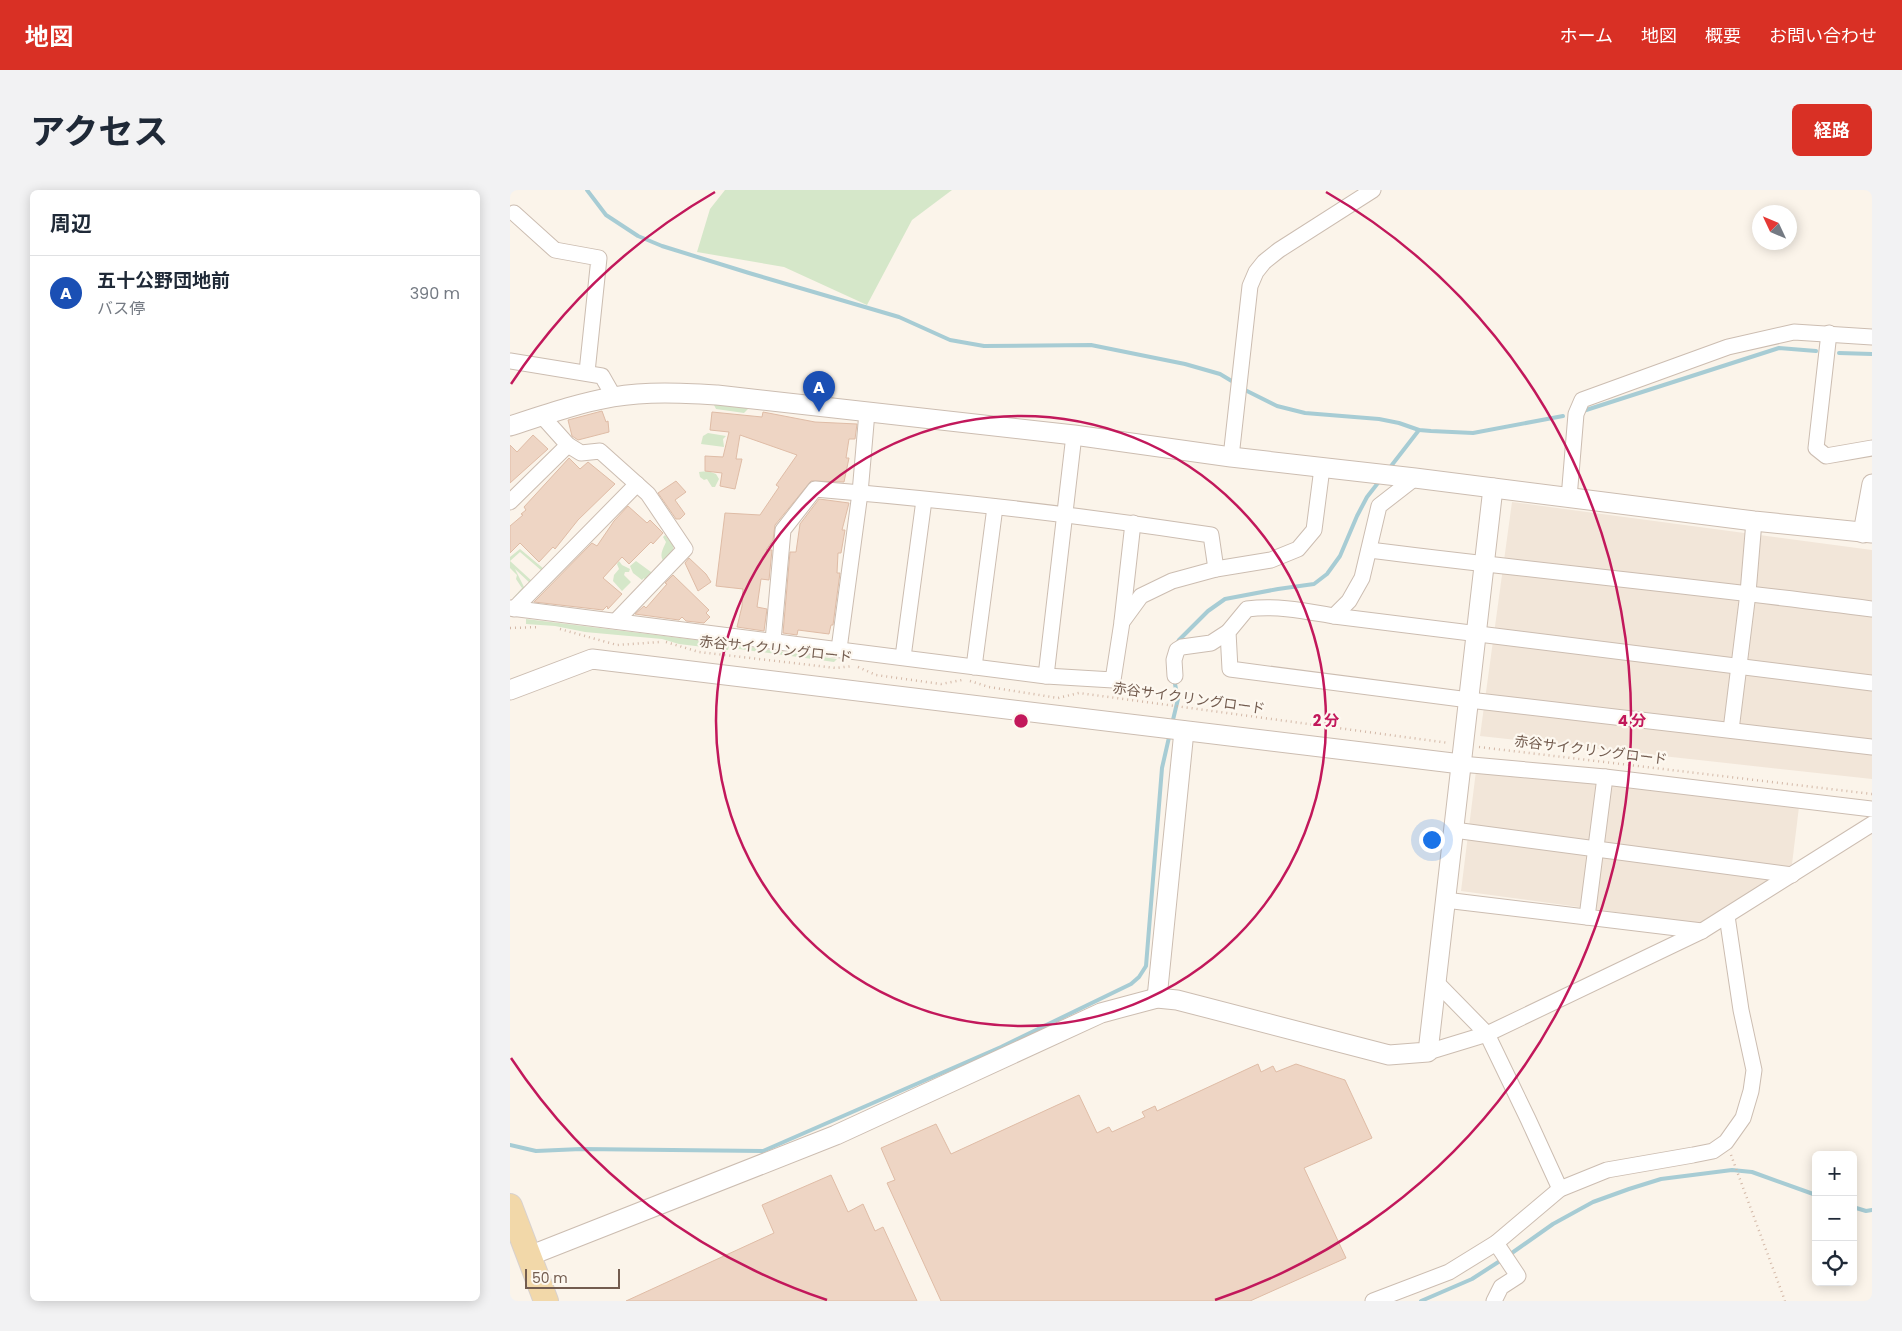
<!DOCTYPE html>
<html lang="ja">
<meta charset="utf-8">
<style>
:root{--surface:#fff;--page:#f2f2f3;--text:#1f2937;--muted:#747a83;--line:#e0e1e3;--accent:#d93025}
body{margin:0;font-family:Poppins,"Noto Sans JP",sans-serif;background:var(--page);color:var(--text)}
.controls{position:absolute;right:15px;bottom:15px;display:grid;overflow:hidden;border-radius:8px;box-shadow:0 2px 12px #0003}
.controls button{width:45px;height:45px;display:grid;place-items:center;padding:0;border:0;border-bottom:1px solid var(--line);background:var(--surface);color:var(--text);font:25px sans-serif}
.compass{position:absolute;left:1242px;top:15px;width:45px;height:45px;border-radius:50%;background:var(--surface);box-shadow:0 2px 12px #0003;rotate:314deg}
.scale{position:absolute;left:15px;bottom:12px;width:95px;box-sizing:border-box;padding-left:5px;border:2px solid #735c4f;border-top:0;font-size:14px;line-height:18px;white-space:nowrap;color:#735c4f;-webkit-text-stroke:4px #fdf8f0;paint-order:stroke}
.you{position:absolute;left:921px;top:649px;width:18px;height:18px;margin:-12px;border:4px solid #fff;border-radius:50%;background:#1a73e8;box-shadow:0 0 0 8px #1a73e833}
.badge{display:grid;place-items:center;width:32px;height:32px;border-radius:50%;background:var(--accent);color:#fff;font-size:16px;font-weight:700}
.pin{position:absolute;translate:-50% -41px;filter:drop-shadow(0 1px 2px #0008)}
.pin::after{content:'';position:absolute;top:26px;width:18px;height:15px;background:inherit;clip-path:polygon(0 0,100% 0,50% 100%)}
.list{margin:0;padding:0;list-style:none}
h2{display:flex;justify-content:space-between;align-items:center;height:65px;margin:0;padding:0 20px;font-size:21px}
h2 small{font-size:16px;font-weight:400;color:var(--muted)}
.list li{display:grid;grid-template-columns:32px 1fr auto;gap:15px;align-items:center;box-sizing:border-box;height:75px;padding:0 20px;border-top:1px solid var(--line)}
.list b{display:block;font-size:19px;white-space:nowrap}
.list p{margin:0;font-size:16px;white-space:nowrap;color:var(--muted)}
.list em{font-size:16px;font-style:normal;color:var(--muted)}
.icon{flex:none;width:28px;height:28px;fill:none;stroke:currentColor;stroke-width:2;stroke-linecap:round;stroke-linejoin:round}
.map{position:relative;flex:none;width:1362px;height:1111px;overflow:hidden;border-radius:8px}
header{display:flex;align-items:center;gap:30px;box-sizing:border-box;height:70px;padding:0 25px;background:var(--accent);color:#fff}
header strong{font-size:24px}
nav{display:flex;gap:28px;margin-inline-start:auto;font-size:18px}
.intro{display:flex;align-items:center;justify-content:space-between;box-sizing:border-box;height:120px;padding:0 30px}
h1{margin:0;font-size:35px}
.button{padding:12px 22px;border-radius:8px;background:var(--accent);color:#fff;font-size:18px;font-weight:700}
main{display:flex;gap:30px;padding:0 30px}
aside{flex:1;background:var(--surface);border-radius:8px;box-shadow:0 2px 12px #0003}
.map>svg:first-child{display:block}
.residential{fill:#f2e6d9}
.green{fill:#d5e7c9}
.lines{fill:none;stroke-linecap:round;stroke-linejoin:round}
.stream{stroke:#a7ccd4;stroke-width:4}
.building{fill:#eed5c4;stroke:#dfbca6}
.minor-casing{stroke:#ccbdb1;stroke-width:17}
.tertiary-casing{stroke:#ccbdb1;stroke-width:21}
.primary-casing{stroke:#d8d1ce;stroke-width:26}
.path{stroke:#d3b8a7;stroke-width:2.5;stroke-dasharray:1 4;stroke-linecap:butt}
.minor{stroke:#fff;stroke-width:15}
.tertiary{stroke:#fff;stroke-width:19}
.primary{stroke:#f2d8a9;stroke-width:24}
.ring{fill:none;stroke:#c2185b;stroke-width:2.5}
.labels{text-anchor:middle;dominant-baseline:central;stroke-width:4.5;stroke-linejoin:round;paint-order:stroke}
.street-label{font-size:14px;fill:#735c4f;stroke:#fdf8f0}
.centre{fill:#c2185b;stroke:#fdf8f0;stroke-width:2.5}
.ring-label{font-size:15px;text-anchor:middle;font-weight:bold;fill:#c2185b;stroke:#fdf8f0;stroke-width:4.5;stroke-linejoin:round;paint-order:stroke}
</style>
<header>
<strong>地図</strong>
<nav><a>ホーム</a><a>地図</a><a>概要</a><a>お問い合わせ</a></nav>
</header>
<div class="intro"><h1>アクセス</h1><a class="button">経路</a></div>
<main>
<aside>
<h2>周辺<small></small></h2>
<ul class="list">
<li><span class="badge" style="background:#1a4fb4">A</span><div><b>五十公野団地前</b><p>バス停</p></div><em>390 m</em></li>
</ul>
</aside>
<div class="map">
<svg width="1362" height="1111" viewBox="0 0 1362 1111">
<rect width="100%" height="100%" fill="#fbf4ea"/>
<g class="residential">
<polygon points="1002,312 1362,360 1362,589 970,546"/>
<polygon points="966,581 1289,617 1282,674 1193,734 951,701"/>
</g>
<g class="green">
<polygon points="215,0 442,0 402,30 357,115 274,77 187,62 200,19"/>
<polygon points="207,213 235,216 238,219 234,223 206,219 204,215"/>
<polygon points="198,243 216,246 213,249 214,257 191,254 193,246"/>
<polygon points="198,281 206,284 209,289 205,297 202,297 197,289 194,290 190,287 189,282"/>
<path d="M155,345L164,356L161,366L155,373C148,366 153,359 156,352L153,347Z"/>
<polygon points="10,359 34,379 32,381 10,362 0,371 23,392 21,394 5,379 15,399 4,410 3,408 12,398 6,389 7,385 0,378 0,367"/>
<polygon points="109,371 112,375 120,379 119,382 115,382 114,385 121,392 112,401 103,391 104,385 109,379 107,374"/>
<polygon points="126,371 141,382 142,386 136,391 134,388 132,390 123,383 120,376"/>
<polygon points="16,429 203,452 220,452 218,460 169,454 152,449 75,442 45,436 16,434"/>
<polygon points="225,455 327,469 324,472 222,458"/>
</g>
<g class="lines">
<g class="stream">
<polyline points="77,0 96,25 128,46 152,56 239,83 389,127 440,150 474,156 581,155 675,174 710,184 725,193"/>
<polyline points="1329,163 1362,164"/>
<polyline points="733,199 767,216 795,223 869,229 889,233 909,240 921,241 963,243 1053,226"/>
<polyline points="1073,221 1269,158 1306,161"/>
<polyline points="878,280 909,240"/>
<polyline points="667,454 669,450 698,421 715,409 768,399 804,394 817,384 830,366 847,326 857,307 871,289"/>
<polyline points="662,534 668,509 664,489"/>
<polyline points="0,955 26,961 71,959 253,961 491,857 621,794 629,787 636,776 652,578 660,543"/>
<polyline points="1343,1017 1356,1021 1362,1020"/>
<polyline points="999,1065 1043,1034 1083,1012 1119,999 1151,989 1222,980 1242,982 1306,1005"/>
<polyline points="911,1111 962,1089 993,1069"/>
</g>
</g>
<g class="building">
<polygon points="92,221 96,232 98,231 99,242 68,250 62,246 58,230"/>
<polygon points="202,222 252,227 253,222 305,232 347,234 345,249 339,249 336,268 339,268 334,292 301,291 265,335 263,350 256,360 262,360 259,390 251,389 247,417 257,419 254,441 227,437 232,416 233,399 206,396 215,323 250,325 269,297 266,295 287,265 230,245 226,269 232,269 225,299 210,296 212,283 195,281 195,266 213,267 219,242 200,240"/>
<polygon points="23,245 38,259 0,293 0,255 7,262"/>
<polygon points="59,268 70,279 78,272 105,294 68,330 45,359 43,357 29,372 10,353 0,363 0,336 13,325 11,324 16,320 14,317"/>
<polygon points="166,291 176,302 165,310 175,324 170,329 166,329 148,303"/>
<polygon points="309,309 339,313 332,340 335,340 331,363 328,363 327,383 330,383 323,435 321,435 319,444 288,440 287,445 273,443 280,362 286,362 290,334"/>
<polygon points="118,316 137,333 140,330 153,343 143,354 141,352 119,374 112,367 93,388 112,404 98,419 97,416 93,420 24,412 82,353 87,356 104,331"/>
<polygon points="179,368 196,384 201,392 188,401 175,373"/>
<polygon points="163,385 199,420 196,423 200,427 194,433 176,431 172,427 169,430 125,424 134,416 136,418 157,394 155,393"/>
<polygon points="748,874 751,882 763,876 766,882 786,874 835,890 862,948 794,978 836,1068 740,1111 431,1111 377,993 385,990 371,958 426,934 441,964 569,905 587,943 599,937 602,942 635,927 632,922 645,916 647,921"/>
<polygon points="321,985 338,1022 353,1014 365,1041 373,1037 407,1111 116,1111 264,1043 252,1015"/>
</g>
<g class="lines">
<defs>
<g id="minor">
<polyline points="4,23 45,60 89,68 77,182"/>
<polyline points="1319,143 1306,258 1316,266 1362,258"/>
<polyline points="0,171 92,186 104,207"/>
<polyline points="32,226 58,255 71,263 90,261 138,304 175,359 106,431"/>
<polyline points="721,267 740,96 746,82 754,72 769,60 863,0"/>
<path d="M905,288L869,316L852,388L839,411L824,426C795,421 767,415 737,419L718,442L720,479L959,510L1362,557"/>
<polyline points="1059,308 1066,224 1072,210 1218,157 1284,142 1362,147"/>
<polyline points="0,312 58,255"/>
<path d="M859,360C1026,381 1194,397 1362,419"/>
<polyline points="0,418 536,486 603,490 612,432 631,406 662,391 706,379 761,370 788,359 804,340 812,278"/>
<polyline points="4,419 127,294"/>
<polyline points="824,426 1362,493"/>
<polyline points="612,431 623,333"/>
<path d="M263,451L273,340L305,299C437,310 570,325 701,345L706,379"/>
<polyline points="329,459 350,303 357,222"/>
<polyline points="393,467 414,310"/>
<polyline points="464,477 485,317"/>
<polyline points="536,486 564,245"/>
<polyline points="665,486 664,470 667,460 672,457 701,453 718,442"/>
<polyline points="1221,540 1238,403 1244,331"/>
<polyline points="951,574 1095,587 1362,619"/>
<polyline points="944,640 1282,685"/>
<polyline points="935,710 1192,741"/>
<polyline points="1077,727 1095,587"/>
<polyline points="926,792 977,844 1018,929 1050,999"/>
<polyline points="918,862 977,844 1192,741 1362,634"/>
<polyline points="863,1111 939,1082 986,1053 1050,999 1097,980 1183,965 1203,961 1216,952 1233,928 1241,901 1244,880 1231,820 1217,726"/>
<polyline points="984,1111 991,1097 1008,1086 986,1053"/>
</g>
<g id="tertiary">
<path d="M0,236C34,225 68,213 103,207C138,201 172,203 207,205L564,245L721,267L905,288L1244,331L1362,343"/>
<polyline points="1353,343 1362,294"/>
<polyline points="0,500 82,469 951,574"/>
<polyline points="647,808 674,541"/>
<polyline points="19,1066 326,945 591,823 647,808 667,810 879,865 918,862 983,298"/>
</g>
<polyline id="primary" points="0,1016 36,1111"/>
</defs>
<use href="#minor" class="minor-casing"/>
<use href="#tertiary" class="tertiary-casing"/>
<use href="#primary" class="primary-casing"/>
<g class="path">
<polyline points="0,438 30,437"/>
<polyline points="50,439 107,455 150,452"/>
<polyline points="156,452 189,462 326,478 343,476"/>
<polyline points="348,477 366,485 431,494 452,490"/>
<polyline points="460,491 479,497 548,508 569,503 939,553"/>
<polyline points="969,557 1362,604"/>
<polyline points="1221,965 1275,1111"/>
</g>
<use href="#minor" class="minor"/>
<use href="#tertiary" class="tertiary"/>
<use href="#primary" class="primary"/>
</g>
<g class="ring">
<circle cx="511" cy="531" r="305"/>
<path d="M317 1110A611 611 0 0 1 1 868M1 194A611 611 0 0 1 205 2M816 2A611 611 0 0 1 705 1110"/>
</g>
<g class="labels">
<g class="street-label">
<text transform="translate(266 459) rotate(6)">赤谷サイクリングロード</text>
<text transform="translate(679 508) rotate(8)">赤谷サイクリングロード</text>
<text transform="translate(1081 560) rotate(7)">赤谷サイクリングロード</text>
</g>
</g>
<circle cx="511" cy="531" r="8" class="centre"/>
<g class="ring-label">
<text x="816" y="536">2 分</text>
<text x="1122" y="536">4 分</text>
</g>
</svg>
<div class="controls">
<button>+</button>
<button>−</button>
<button><svg class="icon" aria-label="locate" viewBox="0 0 24 24"><circle cx="12" cy="12" r="6"/><path d="M12 2v4M12 18v4M2 12h4M18 12h4"/></svg></button>
</div>
<svg class="compass" viewBox="-18 -18 36 36"><path d="M0-13l5 13h-10z" fill="#e53935"/><path d="M0 13l5-13h-10z" fill="#747a83"/></svg>
<div class="scale">50 m</div>
<div class="you"></div>
<div class="pin badge" style="left:309px;top:222px;background:#1a4fb4">A</div>
</div>
</main>
